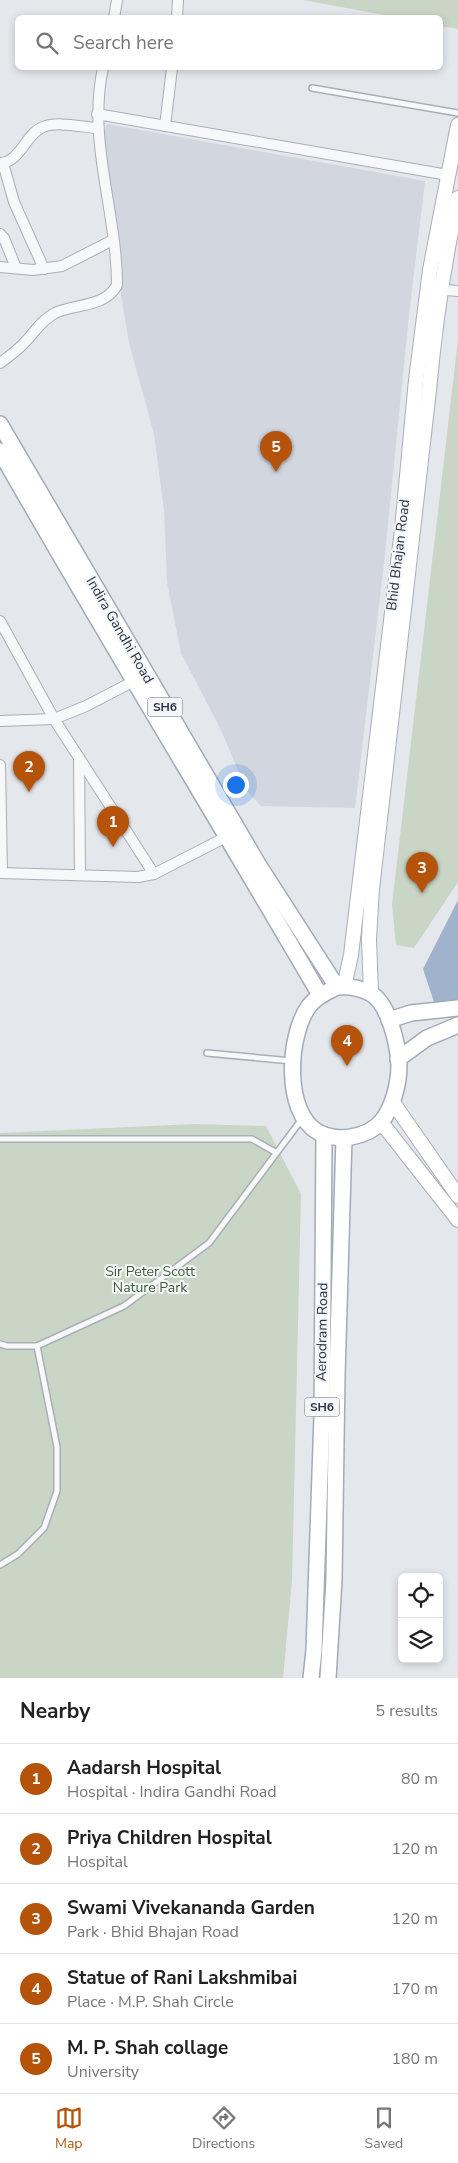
<!DOCTYPE html>
<meta charset="utf-8">
<style>
:root{--surface:#fff;--page:#f2f2f2;--text:#222;--muted:#767676;--line:#e0e0e0;--accent:#b45309}
body{margin:0;font-family:"Nunito Sans",sans-serif;background:var(--page);color:var(--text)}
.controls{position:absolute;right:15px;bottom:15px;display:grid;overflow:hidden;border-radius:8px;box-shadow:0 2px 8px #0003}
.controls button{width:45px;height:45px;display:grid;place-items:center;padding:0;border:0;border-bottom:1px solid var(--line);background:var(--surface);color:var(--text);font:25px sans-serif}
.you{position:absolute;left:235px;top:784px;width:18px;height:18px;margin:-12px;border:4px solid #fff;border-radius:50%;background:#1a73e8;box-shadow:0 0 0 8px #1a73e833}
.badge{display:grid;place-items:center;width:32px;height:32px;border-radius:50%;background:var(--accent);color:#fff;font-size:16px;font-weight:700}
.pin{position:absolute;translate:-50% -41px;filter:drop-shadow(0 1px 2px #0008)}
.pin::after{content:'';position:absolute;top:26px;width:18px;height:15px;background:inherit;clip-path:polygon(0 0,100% 0,50% 100%)}
.list{margin:0;padding:0;list-style:none}
h2{display:flex;justify-content:space-between;align-items:center;height:65px;margin:0;padding:0 20px;font-size:21px}
h2 small{font-size:16px;font-weight:400;color:var(--muted)}
.list li{display:grid;grid-template-columns:32px 1fr auto;gap:15px;align-items:center;box-sizing:border-box;height:70px;padding:0 20px;border-top:1px solid var(--line)}
.list b{display:block;font-size:19px;white-space:nowrap}
.list p{margin:0;font-size:16px;white-space:nowrap;color:var(--muted)}
.list em{font-size:16px;font-style:normal;color:var(--muted)}
.icon{flex:none;width:28px;height:28px;fill:none;stroke:currentColor;stroke-width:2;stroke-linecap:round;stroke-linejoin:round}
.map{position:relative;flex:none;width:458px;height:1678px;overflow:hidden}
.search{position:absolute;background:var(--surface);box-shadow:0 2px 8px #0003;left:15px;right:15px;top:15px;height:55px;display:flex;align-items:center;gap:12px;box-sizing:border-box;padding:0 18px;border-radius:8px;color:var(--muted);font-size:19px}
.sheet{height:415px;background:var(--surface)}
nav{display:flex;justify-content:space-around;align-items:center;box-sizing:border-box;height:70px;border-top:1px solid var(--line);background:var(--surface);font-size:14px;color:var(--muted)}
nav a{display:grid;justify-items:center;gap:2px}
nav .on{color:var(--accent)}
.map>svg:first-child{display:block}
.built{fill:#d2d6de}
.green{fill:#c9d6c5}
.water{fill:#9fb4cc}
.lines{fill:none;stroke-linecap:round;stroke-linejoin:round}
.service-casing{stroke:#a9aeb7;stroke-width:8}
.minor-casing{stroke:#a9aeb7;stroke-width:12}
.secondary-casing{stroke:#a9aeb7;stroke-width:16}
.primary-casing{stroke:#a3abb8;stroke-width:18}
.service{stroke:#f7f8fa;stroke-width:5}
.minor{stroke:#f7f8fa;stroke-width:10}
.secondary{stroke:#fff;stroke-width:14}
.primary{stroke:#fff;stroke-width:15}
.labels{text-anchor:middle;dominant-baseline:central;stroke-width:4;stroke-linejoin:round;paint-order:stroke}
.shield{fill:#f4f6f9;stroke:#676e7b;stroke-width:1}
.shield-label{font-size:12px;font-weight:bold;fill:#2b3445}
.street-label{font-size:14px;fill:#2b3445;stroke:#f4f6f9}
.park-label{font-size:14px;fill:#3f6138;stroke:#f4f6f9}
</style>
<div class="map">
<svg width="458" height="1678" viewBox="0 0 458 1678">
<rect width="100%" height="100%" fill="#e4e7ec"/>
<polygon class="built" points="107,124 425,181 409,315 384,563 355,808 261,806 247,791 220,728 181,653 167,582 164,510 154,434 129,343 116,264 102,136"/>
<g class="green">
<polygon points="303,0 458,0 458,29 441,26 440,18 395,17"/>
<polygon points="458,340 458,882 414,948 396,945 392,905"/>
<polygon points="194,1124 266,1126 301,1194 292,1581 283,1678 0,1678 0,1133"/>
</g>
<polygon class="water" points="458,900 458,1004 434,1002 423,969"/>
<g class="lines">
<defs>
<g id="service">
<polyline points="312,88 458,113"/>
<polyline points="207,1053 292,1061"/>
<polyline points="0,1139 252,1139 275,1152"/>
<polyline points="0,1344 7,1346 37,1346 124,1306 209,1243 302,1119"/>
<polyline points="0,1565 18,1554 44,1528 57,1491 57,1447 37,1346"/>
</g>
<g id="minor">
<polyline points="114,18 117,0"/>
<polyline points="177,18 178,0"/>
<polyline points="97,114 448,175"/>
<polyline points="165,126 172,68"/>
<path d="M0,163C21,162 25,134 43,127C58,121 81,127 97,128"/>
<polyline points="3,163 14,202 44,269"/>
<polyline points="0,234 4,238 16,268"/>
<polyline points="0,267 33,270 62,266 113,240"/>
<polyline points="434,289 458,291"/>
<path d="M0,363C10,356 19,349 27,340C36,330 42,320 55,313C75,304 106,307 117,285C117,212 87,141 103,68"/>
<polyline points="0,621 54,719 154,874"/>
<polyline points="0,721 54,719 86,706 140,678"/>
<polyline points="79,757 80,875"/>
<polyline points="0,765 2,873"/>
<polyline points="0,873 138,877 154,874 228,836"/>
</g>
<g id="secondary">
<polyline points="344,987 351,955 402,529 416,380 430,270 458,125"/>
<path d="M371,994L369,939L372,889L429,390C435,325 444,261 458,198"/>
<polyline points="392,1101 458,1196"/>
<polyline points="381,1122 458,1220"/>
</g>
<g id="primary">
<polyline points="0,424 258,864 337,987"/>
<path d="M0,451C104,634 214,813 320,995"/>
<path d="M337,987C347,986 360,988 370,993C389,1003 398,1045 399,1065C399,1083 393,1108 381,1122C373,1131 362,1135 351,1137C340,1139 327,1137 318,1132C283,1112 288,1035 309,1006C316,997 326,992 337,987Z"/>
<polyline points="389,1020 411,1013 458,1008"/>
<polyline points="398,1059 427,1038 458,1025"/>
<polyline points="311,1678 314,1650 322,1416 324,1135"/>
<polyline points="328,1678 334,1580 337,1375 344,1138"/>
</g>
</defs>
<use href="#service" class="service-casing"/>
<use href="#minor" class="minor-casing"/>
<use href="#secondary" class="secondary-casing"/>
<use href="#primary" class="primary-casing"/>
<use href="#service" class="service"/>
<use href="#minor" class="minor"/>
<use href="#secondary" class="secondary"/>
<use href="#primary" class="primary"/>
</g>
<g class="labels">
<g class="shield">
<rect x="147.5" y="697.5" width="35" height="19" rx="4"/>
<rect x="304.5" y="1397.5" width="35" height="19" rx="4"/>
</g>
<g class="shield-label">
<text x="165" y="707">SH6</text>
<text x="322" y="1407">SH6</text>
</g>
<g class="street-label">
<text transform="translate(398 555) rotate(-83)">Bhid Bhajan Road</text>
<text transform="translate(120 630) rotate(60)">Indira Gandhi Road</text>
<text transform="translate(322 1332) rotate(-89)">Aerodram Road</text>
</g>
<g class="park-label">
<text x="150" y="1271">Sir Peter Scott<tspan x="150" dy="16">Nature Park</tspan></text>
</g>
</g>
</svg>
<div class="controls">
<button><svg class="icon" aria-label="locate" viewBox="0 0 24 24"><circle cx="12" cy="12" r="6"/><path d="M12 2v4M12 18v4M2 12h4M18 12h4"/></svg></button>
<button><svg class="icon" aria-label="layers" viewBox="0 0 24 24"><path d="M12 4l9 5-9 5-9-5zM3 14l9 5 9-5"/></svg></button>
</div>
<div class="you"></div>
<div class="pin badge" style="left:113px;top:847px">1</div>
<div class="pin badge" style="left:29px;top:792px">2</div>
<div class="pin badge" style="left:422px;top:893px">3</div>
<div class="pin badge" style="left:347px;top:1066px">4</div>
<div class="pin badge" style="left:276px;top:472px">5</div>
<div class="search"><svg class="icon" aria-label="search" viewBox="0 0 24 24"><circle cx="10" cy="10" r="6"/><path d="M15 15l6 6"/></svg>Search here</div>
</div>
<section class="sheet">
<h2>Nearby<small>5 results</small></h2>
<ul class="list">
<li><span class="badge">1</span><div><b>Aadarsh Hospital</b><p>Hospital · Indira Gandhi Road</p></div><em>80 m</em></li>
<li><span class="badge">2</span><div><b>Priya Children Hospital</b><p>Hospital</p></div><em>120 m</em></li>
<li><span class="badge">3</span><div><b>Swami Vivekananda Garden</b><p>Park · Bhid Bhajan Road</p></div><em>120 m</em></li>
<li><span class="badge">4</span><div><b>Statue of Rani Lakshmibai</b><p>Place · M.P. Shah Circle</p></div><em>170 m</em></li>
<li><span class="badge">5</span><div><b>M. P. Shah collage</b><p>University</p></div><em>180 m</em></li>
</ul>
</section>
<nav>
<a class="on"><svg class="icon" aria-label="map" viewBox="0 0 24 24"><path d="M3 6l6-2 6 2 6-2v14l-6 2-6-2-6 2zM9 4v14M15 6v14"/></svg>Map</a>
<a><svg class="icon" aria-label="directions" viewBox="0 0 24 24"><path d="M12 3l9 9-9 9-9-9zM9 14v-3h6M13 9l2 2-2 2"/></svg>Directions</a>
<a><svg class="icon" aria-label="saved" viewBox="0 0 24 24"><path d="M7 4h10v16l-5-4-5 4z"/></svg>Saved</a>
</nav>
